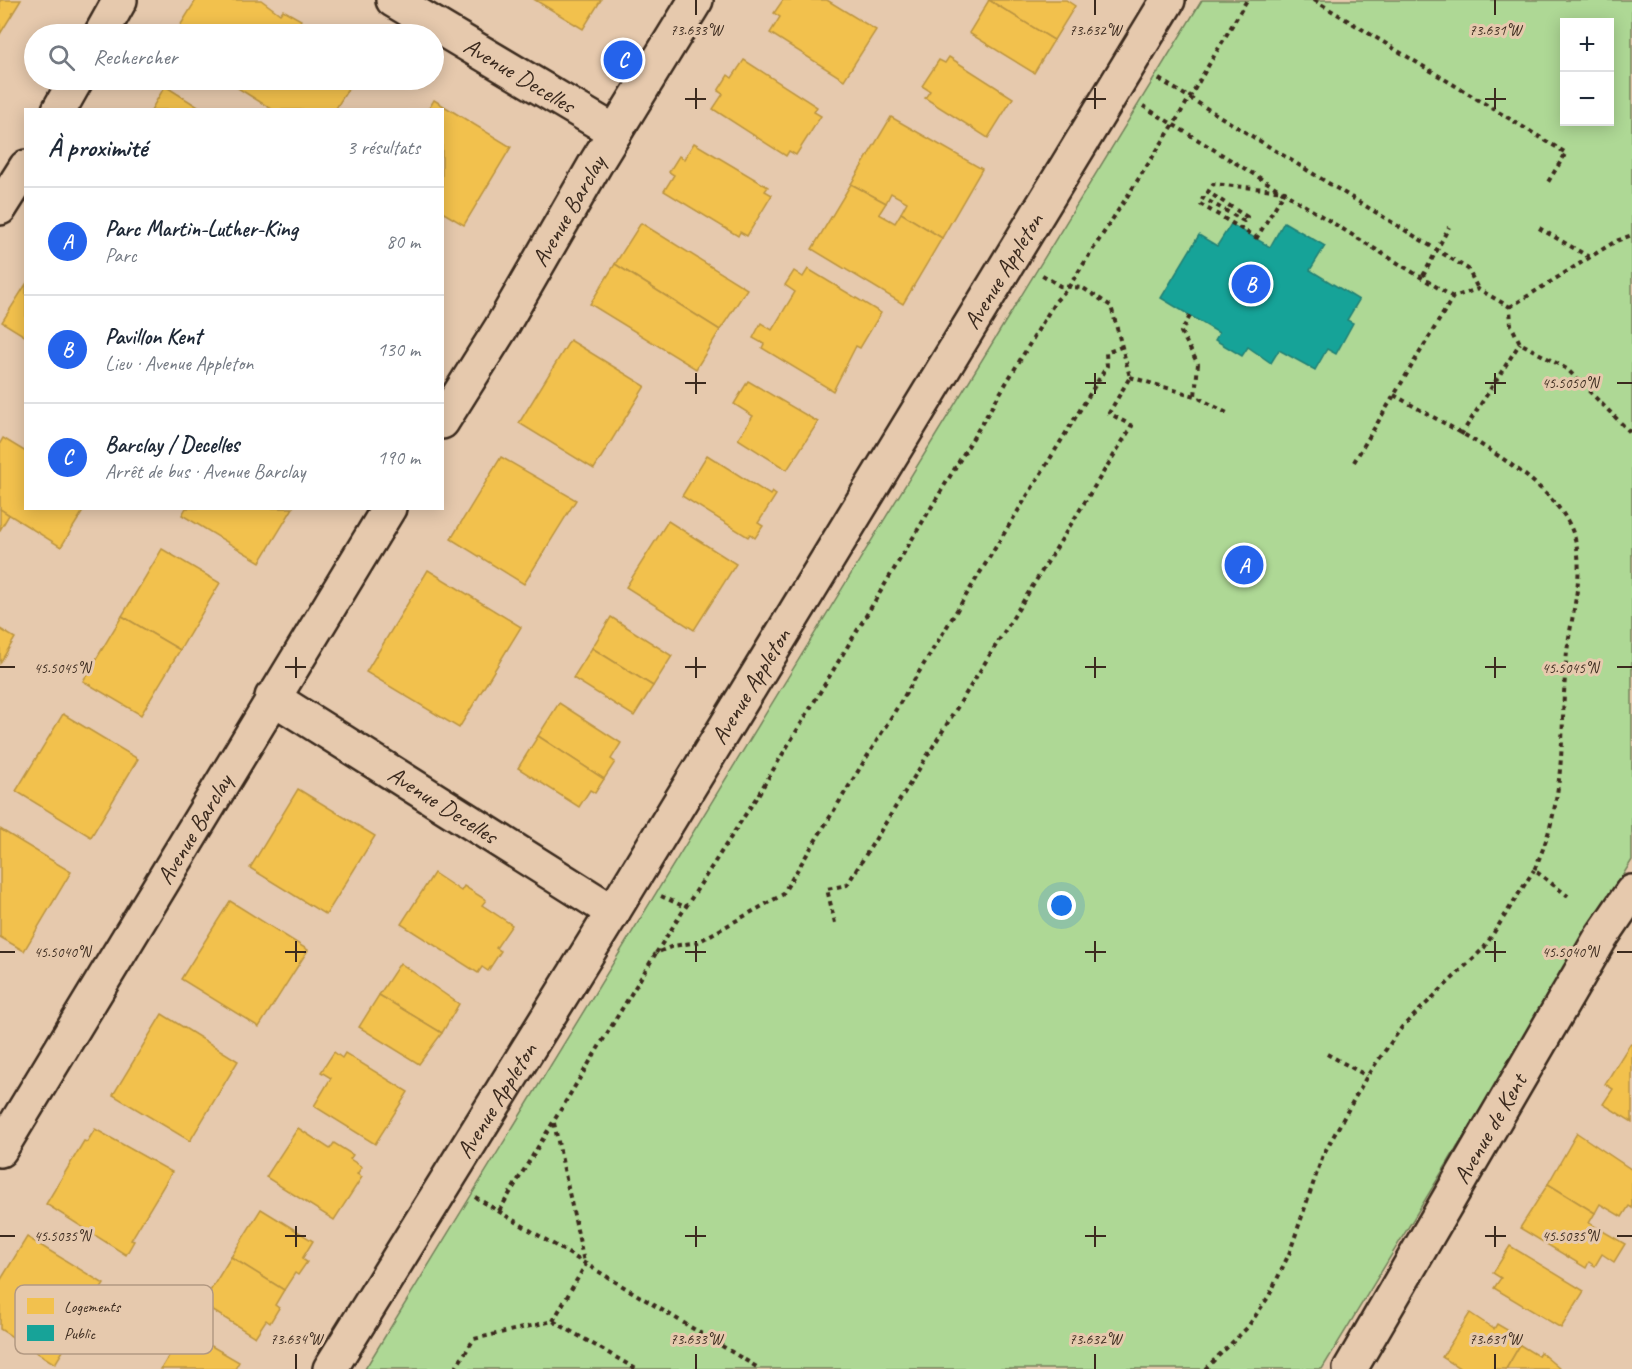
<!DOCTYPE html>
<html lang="fr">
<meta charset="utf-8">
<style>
:root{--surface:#fff;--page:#f6f6f7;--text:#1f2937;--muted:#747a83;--line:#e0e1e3;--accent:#2563eb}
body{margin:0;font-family:Caveat,sans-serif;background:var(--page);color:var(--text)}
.controls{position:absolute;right:18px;top:18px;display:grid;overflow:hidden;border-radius:0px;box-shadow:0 3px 15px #0003}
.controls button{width:54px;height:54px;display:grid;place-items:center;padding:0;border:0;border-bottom:2px solid var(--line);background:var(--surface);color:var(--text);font:30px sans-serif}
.you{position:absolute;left:1062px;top:906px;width:21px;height:21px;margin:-15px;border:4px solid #fff;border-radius:50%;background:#1a73e8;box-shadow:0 0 0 9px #1a73e833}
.badge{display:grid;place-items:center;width:39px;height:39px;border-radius:50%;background:var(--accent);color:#fff;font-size:20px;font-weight:700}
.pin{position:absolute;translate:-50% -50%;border:3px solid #fff;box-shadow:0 2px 6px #0006}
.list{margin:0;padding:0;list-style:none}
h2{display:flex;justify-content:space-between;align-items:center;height:78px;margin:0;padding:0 24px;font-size:26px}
h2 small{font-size:20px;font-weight:400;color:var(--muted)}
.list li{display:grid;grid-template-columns:39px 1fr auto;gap:18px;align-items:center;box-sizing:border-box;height:108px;padding:0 24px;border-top:2px solid var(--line)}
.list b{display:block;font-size:22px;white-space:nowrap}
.list p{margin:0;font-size:20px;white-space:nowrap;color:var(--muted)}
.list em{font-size:20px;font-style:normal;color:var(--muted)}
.icon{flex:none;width:33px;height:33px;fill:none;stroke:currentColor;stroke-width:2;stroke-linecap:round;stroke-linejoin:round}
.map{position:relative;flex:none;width:1632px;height:1369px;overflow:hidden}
.search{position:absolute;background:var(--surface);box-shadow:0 3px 15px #0003;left:24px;top:24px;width:420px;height:66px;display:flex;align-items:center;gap:15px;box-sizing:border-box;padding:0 21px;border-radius:33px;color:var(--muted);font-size:22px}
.panel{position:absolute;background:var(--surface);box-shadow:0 3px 15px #0003;left:24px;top:108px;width:420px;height:402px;border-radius:0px}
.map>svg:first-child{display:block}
.green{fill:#aed895;stroke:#74815a;stroke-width:1.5;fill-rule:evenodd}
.homes{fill:#f2c14e;stroke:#bb9440;stroke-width:1.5}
.public{fill:#17a398;stroke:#227f73;stroke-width:1.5}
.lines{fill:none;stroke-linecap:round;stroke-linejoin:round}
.street-casing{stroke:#3b2a1e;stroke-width:38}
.path{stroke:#3b2a1e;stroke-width:4;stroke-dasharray:4.5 4.5;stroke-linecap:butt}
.street{stroke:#e6c9ad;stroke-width:33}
.ticks{fill:none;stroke:#3b2a1e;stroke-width:2}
.labels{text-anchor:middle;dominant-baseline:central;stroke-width:6;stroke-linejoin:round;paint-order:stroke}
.street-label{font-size:24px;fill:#3b2a1e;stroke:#e6c9ad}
.key{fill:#e6c9ad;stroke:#b39982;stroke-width:1.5}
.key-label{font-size:16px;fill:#3b2a1e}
.ticks-label{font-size:15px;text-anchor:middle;fill:#3b2a1e;stroke:#e6c9ad;stroke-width:6;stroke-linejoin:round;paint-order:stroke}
</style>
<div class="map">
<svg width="1632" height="1369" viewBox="0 0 1632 1369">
<rect width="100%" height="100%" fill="#e6c9ad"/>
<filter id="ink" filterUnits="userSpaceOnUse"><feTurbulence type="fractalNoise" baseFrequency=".0167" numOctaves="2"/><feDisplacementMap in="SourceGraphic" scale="12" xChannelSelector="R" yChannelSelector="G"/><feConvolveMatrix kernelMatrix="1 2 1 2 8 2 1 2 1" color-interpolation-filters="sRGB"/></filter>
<g filter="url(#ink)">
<path class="green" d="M1202,0H1632V860L1322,1369H365ZM1564,22H1610V122H1564Z"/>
<g class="homes">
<polygon points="0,0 21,0 0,34"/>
<polygon points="196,0 261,0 280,14 283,10 301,20 299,24 316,34 175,34"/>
<polygon points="535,0 601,0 583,29"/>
<polygon points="783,0 827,0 876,30 844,80 770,33 780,17 774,13"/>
<polygon points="989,0 1054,40 1034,73 969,33"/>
<polygon points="989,0 1066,0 1075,6 1054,40"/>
<polygon points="949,57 1013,98 988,138 925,98 930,91 922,86 939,60 945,63"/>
<polygon points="744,60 817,107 814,112 821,116 796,155 789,151 786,156 713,109 723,94 718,91 728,75 732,78"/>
<polygon points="225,80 358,80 356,83 353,81 335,110 273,110"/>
<polygon points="165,86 203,110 151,110"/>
<polygon points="434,100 511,147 464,225 442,212 442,110 428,110"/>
<polygon points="891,117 982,169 942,238 901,213 907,202 891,193 886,203 851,184"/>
<polygon points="694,143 768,187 765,191 772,195 747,236 740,232 738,236 664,191 674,175 669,172 679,156 684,159"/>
<polygon points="851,184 886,203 879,214 895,223 901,213 942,238 903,304 812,249"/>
<polygon points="641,223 747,289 720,330 615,264"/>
<polygon points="615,264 720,330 696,369 590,304"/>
<polygon points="808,269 881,313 860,348 856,346 833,391 762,348 764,344 753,338 761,323 772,330 795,292 785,285 794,271 803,277"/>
<polygon points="26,284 26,337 2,322"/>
<polygon points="570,340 645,386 594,469 519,423"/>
<polygon points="748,381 818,422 787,470 738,439 753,416 734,404"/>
<polygon points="3,438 26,452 26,508 85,508 61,547 0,509 0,443"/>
<polygon points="707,455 770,495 772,492 776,495 758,523 763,526 755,538 750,534 748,537 682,496"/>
<polygon points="501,457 576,500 524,584 451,539"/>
<polygon points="186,508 293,508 260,562 182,515"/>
<polygon points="0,509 9,515 0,530"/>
<polygon points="668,521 736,564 694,630 626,587"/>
<polygon points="162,549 220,583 180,650 122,616"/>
<polygon points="428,570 521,627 459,728 366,672"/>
<polygon points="122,616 180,650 141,715 83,681"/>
<polygon points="611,617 672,656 653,686 592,648"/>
<polygon points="0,629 15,638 0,663"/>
<polygon points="592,648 653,686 634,716 573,678"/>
<polygon points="559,703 621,743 611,759 615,762 604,779 538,736"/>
<polygon points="63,714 138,759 91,837 16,791"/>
<polygon points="538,736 604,779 595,793 590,790 579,807 518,768"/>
<polygon points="298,789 375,836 326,915 250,868"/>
<polygon points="0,829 71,872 24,951 0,937"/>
<polygon points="434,873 461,891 464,886 486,900 482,905 512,925 496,948 501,951 488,971 482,967 478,973 401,924"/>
<polygon points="230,901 308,950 259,1027 181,979"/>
<polygon points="400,963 459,1004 442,1033 379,995"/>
<polygon points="379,995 442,1033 419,1064 359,1027"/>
<polygon points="162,1014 238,1061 190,1141 113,1095"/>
<polygon points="1630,1044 1632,1045 1632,1122 1603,1104 1613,1089 1605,1084"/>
<polygon points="334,1052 342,1058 345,1053 408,1092 375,1144 314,1106 331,1078 321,1072"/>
<polygon points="298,1128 330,1149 334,1143 353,1155 350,1159 362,1167 357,1174 362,1177 334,1220 266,1177"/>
<polygon points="95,1129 172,1172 131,1240 134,1241 126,1255 46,1204 84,1141 87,1142"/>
<polygon points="1577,1133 1632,1170 1632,1208 1629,1206 1622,1217 1600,1204 1595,1213 1548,1184"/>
<polygon points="1548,1184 1595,1213 1589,1223 1625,1244 1614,1262 1602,1254 1595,1266 1589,1262 1586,1268 1520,1228"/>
<polygon points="261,1209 313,1241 302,1259 307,1262 298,1275 295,1273 284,1290 231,1257"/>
<polygon points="27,1237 104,1284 55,1364 0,1329 0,1281"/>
<polygon points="1510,1246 1584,1291 1561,1328 1494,1288 1501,1278 1493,1273"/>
<polygon points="231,1257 284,1290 275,1305 279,1308 270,1323 266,1320 255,1337 202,1304"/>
<polygon points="1470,1313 1494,1329 1497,1324 1509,1331 1506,1336 1520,1345 1506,1369 1461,1369 1442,1357"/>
<polygon points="184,1330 239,1362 235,1369 161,1369"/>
<polygon points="1520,1345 1538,1356 1540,1352 1560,1369 1506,1369"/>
</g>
<polygon class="public" points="1284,222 1325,246 1310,270 1359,300 1347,320 1353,323 1336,354 1327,349 1315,370 1279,350 1271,363 1248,347 1242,356 1215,340 1219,333 1161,298 1199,235 1217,246 1231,224 1270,247"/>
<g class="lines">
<defs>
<g id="street">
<path id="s1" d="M393,0L615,132"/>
<polyline points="101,34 120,0"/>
<polyline points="59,110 76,80"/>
<polyline points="0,208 26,167"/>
<path id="s2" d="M442,422L501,328L596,163L696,0"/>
<path id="s3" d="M272,697L613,912"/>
<path id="s4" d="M0,1150L389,508"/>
<path id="s5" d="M330,1369L613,912L1168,0"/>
<path id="s6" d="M1350,1369L1600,939L1632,892"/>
</g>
</defs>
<use href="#street" class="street-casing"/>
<g class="path">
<polyline points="1314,0 1566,153 1548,182"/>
<polyline points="1159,79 1468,269 1478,289"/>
<polyline points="1143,106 1453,297"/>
<polyline points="1539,228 1589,257"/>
<path d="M1256,239C1266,223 1275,207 1285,191L1213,184L1208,192L1247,217L1244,221L1203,198L1200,204L1257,238"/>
<polyline points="1423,276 1449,227"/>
<polyline points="1510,307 1616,241 1632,235"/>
<polyline points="1190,316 1181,332 1198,364 1195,396"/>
<polyline points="1130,377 1195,396 1227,413"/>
<path d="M1394,395C1447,426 1530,465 1564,515C1592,557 1572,606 1567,652C1559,729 1569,797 1534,870L1568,896"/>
<polyline points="1461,435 1520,343"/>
<polyline points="1354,462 1453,297 1478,289 1510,307 1511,325 1520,343 1567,369 1632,434"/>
<polyline points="661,896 685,907"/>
<polyline points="835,923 827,889 847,885 1132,426 1109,413 1130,377 1111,306 1083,288 1060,286 1041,274"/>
<polyline points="656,953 758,795 1055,302 1068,288 1174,124 1247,0"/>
<polyline points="1327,1054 1367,1076"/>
<polyline points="554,1123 584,1262"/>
<polyline points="475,1197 760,1369"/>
<polyline points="499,1211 656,953 673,946 698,942 782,895 1107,366 1106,353 1121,347"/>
<polyline points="553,1321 586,1264"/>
<polyline points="455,1369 474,1339 553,1321 636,1369"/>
<polyline points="1205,1369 1247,1328 1269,1296 1289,1254 1323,1155 1367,1076 1402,1027 1484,948 1534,870"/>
</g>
<use href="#street" class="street"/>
</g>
</g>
<path class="ticks" d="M696,0V15M1095,0V15M1495,0V15M696,88V109M1095,88V109M1495,88V109M685,99H706M1085,99H1106M1485,99H1506M696,373V394M1095,373V394M1495,373V394M685,383H706M1085,383H1106M1485,383H1506M1617,383H1632M296,657V678M696,657V678M1095,657V678M1495,657V678M0,667H15M285,667H306M685,667H706M1085,667H1106M1485,667H1506M1617,667H1632M296,941V962M696,941V962M1095,941V962M1495,941V962M0,952H15M285,952H306M685,952H706M1085,952H1106M1485,952H1506M1617,952H1632M296,1226V1247M696,1226V1247M1095,1226V1247M1495,1226V1247M0,1236H15M285,1236H306M685,1236H706M1085,1236H1106M1485,1236H1506M1617,1236H1632M296,1354V1369M696,1354V1369M1095,1354V1369M1495,1354V1369"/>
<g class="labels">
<g class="street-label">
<text stroke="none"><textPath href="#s1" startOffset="147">Avenue Decelles</textPath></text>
<text stroke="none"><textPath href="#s2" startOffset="246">Avenue Barclay</textPath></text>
<text stroke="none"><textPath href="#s5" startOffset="1288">Avenue Appleton</textPath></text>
<text stroke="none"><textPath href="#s5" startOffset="802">Avenue Appleton</textPath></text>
<text stroke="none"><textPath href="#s3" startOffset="202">Avenue Decelles</textPath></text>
<text stroke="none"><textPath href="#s4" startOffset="375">Avenue Barclay</textPath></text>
<text stroke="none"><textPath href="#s5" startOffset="316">Avenue Appleton</textPath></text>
<text stroke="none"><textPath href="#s6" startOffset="278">Avenue de Kent</textPath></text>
</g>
</g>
<rect x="15" y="1285" width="198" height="69" rx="9" class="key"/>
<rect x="27" y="1298" width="27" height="16" fill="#f2c14e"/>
<rect x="27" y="1325" width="27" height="16" fill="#17a398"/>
<g class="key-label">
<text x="64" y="1312">Logements</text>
<text x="64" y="1339">Public</text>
</g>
<g class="ticks-label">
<text x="696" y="35">73.633°W</text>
<text x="1095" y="35">73.632°W</text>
<text x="1495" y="35">73.631°W</text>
<text x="1570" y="388">45.5050°N</text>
<text x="62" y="673">45.5045°N</text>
<text x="1570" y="673">45.5045°N</text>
<text x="62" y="957">45.5040°N</text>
<text x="1570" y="957">45.5040°N</text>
<text x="62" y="1241">45.5035°N</text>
<text x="1570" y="1241">45.5035°N</text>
<text x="296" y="1344">73.634°W</text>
<text x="696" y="1344">73.633°W</text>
<text x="1095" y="1344">73.632°W</text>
<text x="1495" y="1344">73.631°W</text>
</g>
</svg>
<div class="controls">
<button>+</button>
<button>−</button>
</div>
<div class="you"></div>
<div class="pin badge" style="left:1244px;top:565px">A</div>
<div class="pin badge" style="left:1251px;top:284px">B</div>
<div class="pin badge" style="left:623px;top:60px">C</div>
<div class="search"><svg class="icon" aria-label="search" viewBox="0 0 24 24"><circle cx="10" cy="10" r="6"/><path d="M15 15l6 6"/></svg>Rechercher</div>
<section class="panel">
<h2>À proximité<small>3 résultats</small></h2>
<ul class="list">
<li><span class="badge">A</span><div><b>Parc Martin-Luther-King</b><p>Parc</p></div><em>80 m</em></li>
<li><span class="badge">B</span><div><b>Pavillon Kent</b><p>Lieu · Avenue Appleton</p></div><em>130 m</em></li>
<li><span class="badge">C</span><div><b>Barclay / Decelles</b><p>Arrêt de bus · Avenue Barclay</p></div><em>190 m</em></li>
</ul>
</section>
</div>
